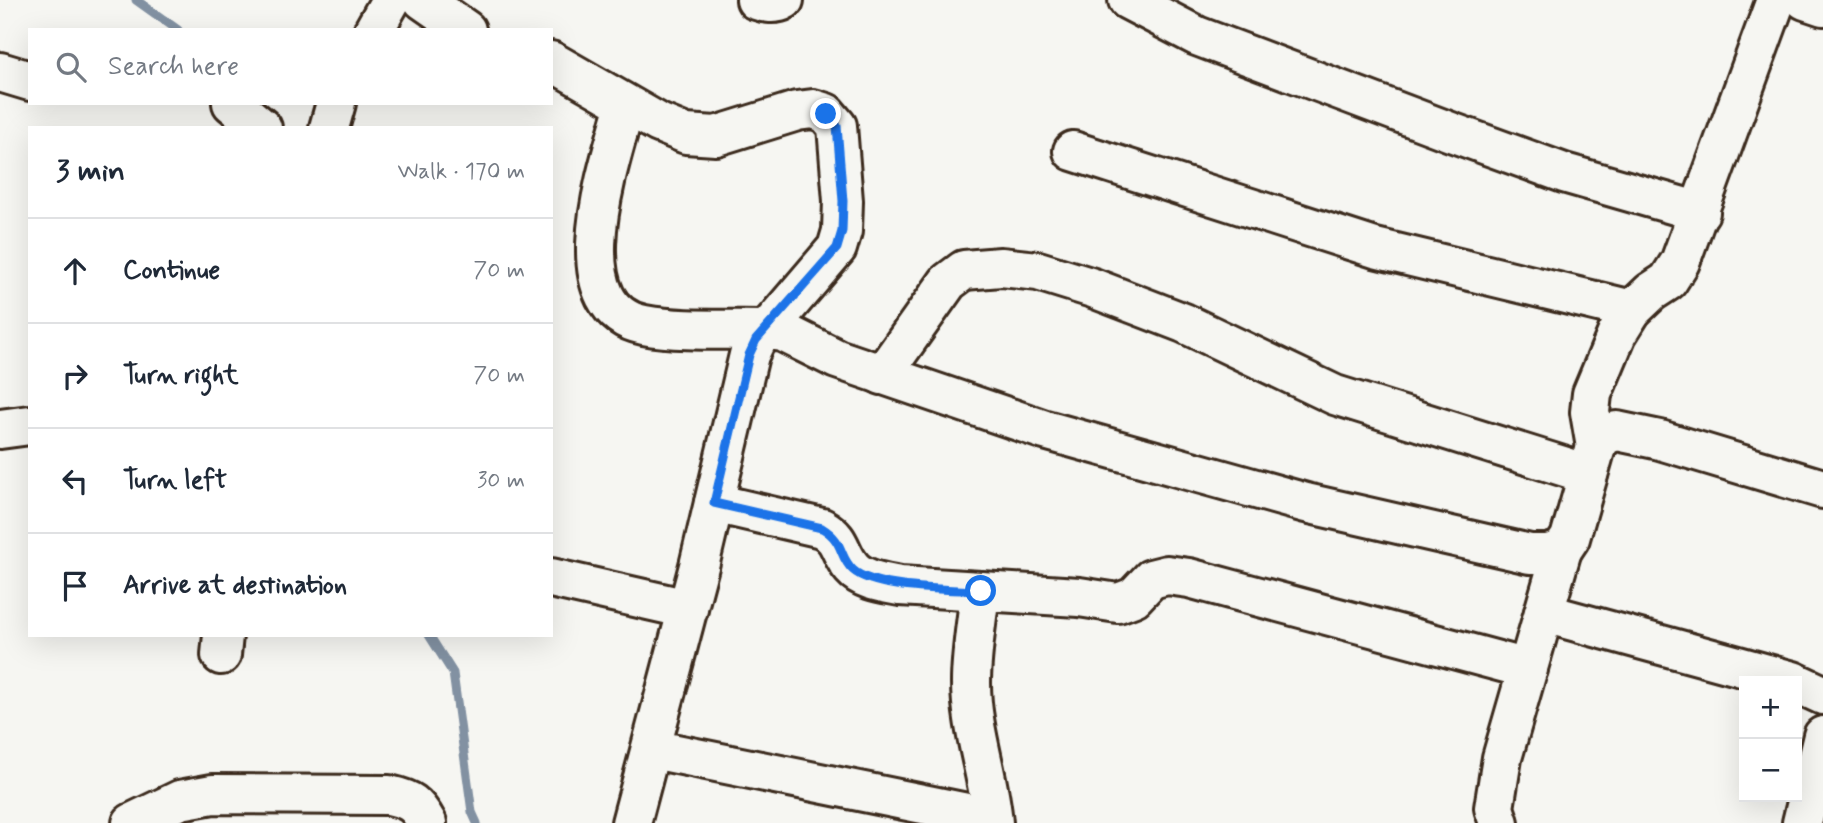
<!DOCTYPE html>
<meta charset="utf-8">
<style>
:root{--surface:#fff;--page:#f2f2f3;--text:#1f2937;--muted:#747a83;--line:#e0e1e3}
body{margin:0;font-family:Mynerve,sans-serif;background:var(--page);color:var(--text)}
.controls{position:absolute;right:21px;bottom:21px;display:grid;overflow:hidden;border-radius:0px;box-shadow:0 7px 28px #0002}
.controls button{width:63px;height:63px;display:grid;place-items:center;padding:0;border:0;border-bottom:2px solid var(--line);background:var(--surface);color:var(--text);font:35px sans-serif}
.stop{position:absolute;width:21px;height:21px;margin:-16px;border:5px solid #1a73e8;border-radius:50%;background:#fff}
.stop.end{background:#1a73e8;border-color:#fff;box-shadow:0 2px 7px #0008}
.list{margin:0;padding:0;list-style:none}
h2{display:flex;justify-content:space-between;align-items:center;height:91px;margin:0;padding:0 28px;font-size:30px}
h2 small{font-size:23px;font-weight:400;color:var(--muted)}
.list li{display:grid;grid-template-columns:46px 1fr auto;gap:21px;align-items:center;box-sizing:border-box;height:105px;padding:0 28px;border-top:2px solid var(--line)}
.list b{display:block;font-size:26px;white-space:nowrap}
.list em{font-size:23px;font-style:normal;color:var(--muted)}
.icon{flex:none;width:38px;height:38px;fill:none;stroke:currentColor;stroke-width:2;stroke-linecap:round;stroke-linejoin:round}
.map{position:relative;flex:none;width:1823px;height:823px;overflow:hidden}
.search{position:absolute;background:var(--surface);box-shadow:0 7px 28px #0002;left:28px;top:28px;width:525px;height:77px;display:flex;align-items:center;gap:18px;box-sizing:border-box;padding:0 24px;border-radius:0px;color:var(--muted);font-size:26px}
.panel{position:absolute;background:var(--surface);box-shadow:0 7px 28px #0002;left:28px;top:126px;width:525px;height:511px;border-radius:0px}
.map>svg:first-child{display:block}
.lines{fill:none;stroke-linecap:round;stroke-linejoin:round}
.stream{stroke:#8291a2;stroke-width:9}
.minor-casing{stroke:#3b2a1e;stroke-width:44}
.minor{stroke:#f6f6f2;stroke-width:38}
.route{stroke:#1a73e8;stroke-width:9}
</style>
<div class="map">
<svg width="1823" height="823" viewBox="0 0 1823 823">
<rect width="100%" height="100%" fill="#f6f6f2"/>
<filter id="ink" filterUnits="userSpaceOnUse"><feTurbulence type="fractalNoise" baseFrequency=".0143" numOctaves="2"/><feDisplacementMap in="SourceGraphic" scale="14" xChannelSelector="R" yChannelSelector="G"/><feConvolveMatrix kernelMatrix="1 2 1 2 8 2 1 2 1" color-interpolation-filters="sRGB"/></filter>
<g filter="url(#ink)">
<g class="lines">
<g class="stream">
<polyline points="136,0 178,30"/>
<polyline points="429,635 453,673 472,812 477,823"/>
</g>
<defs>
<g id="minor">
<polyline points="423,0 466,30"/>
<path d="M756,0C764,3 776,5 784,0"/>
<polyline points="1128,0 1197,36 1451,132 1564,173 1700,212"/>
<polyline points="1805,0 1823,6"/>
<polyline points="374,30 391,0"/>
<path d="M551,61L659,123L686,134L716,136L797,111L813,109L826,113L837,126L843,201L842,231L837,248L767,330C728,329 682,332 644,325C557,308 612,157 626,104"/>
<polyline points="0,72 30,81"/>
<polyline points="232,103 262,128"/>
<polyline points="329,128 336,103"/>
<polyline points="1073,151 1375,248 1632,310"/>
<polyline points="882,375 948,282 964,270 1001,267 1038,271 1093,288 1184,323 1335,395 1588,474"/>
<polyline points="0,429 30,425"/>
<polyline points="1596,447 1590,412 1592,394 1617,334 1632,310 1651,292 1668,281 1680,262 1776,0"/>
<path d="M714,503L822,528C843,540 838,552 852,568C863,581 885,583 900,586L1079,597L1118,603L1134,597L1151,579L1167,575L1189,578L1528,669"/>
<polyline points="551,578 688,609"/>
<path d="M980,591C977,621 971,653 971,683C971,730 989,776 993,823"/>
<polyline points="1544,613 1793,681"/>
<polyline points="221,655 223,635"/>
<polyline points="1797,683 1823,695"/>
<polyline points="652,749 992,818"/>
<path d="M132,823L180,800L213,794L389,795C411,800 416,803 427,823"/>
<polyline points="631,823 699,566 749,355 756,340 767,330 783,332 837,359 1045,430 1306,503 1530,554 1547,554 1562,550 1570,538 1596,447 1604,435 1617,431 1660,440 1823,489"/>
<polyline points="1499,823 1494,808 1502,758 1562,550"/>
<polyline points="1802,823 1823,736"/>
</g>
</defs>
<use href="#minor" class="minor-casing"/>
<use href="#minor" class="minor"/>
</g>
</g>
<g class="lines" filter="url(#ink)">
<path class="route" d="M826,114L837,126L843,201L842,231L837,248L756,340L749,355L714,503L822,528C845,542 838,556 853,570C875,590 950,589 981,591"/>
</g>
</svg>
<div class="controls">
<button>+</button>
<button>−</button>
</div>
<div class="stop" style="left:981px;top:591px"></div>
<div class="stop end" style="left:826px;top:114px"></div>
<div class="search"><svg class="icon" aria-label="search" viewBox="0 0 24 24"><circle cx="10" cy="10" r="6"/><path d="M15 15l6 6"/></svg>Search here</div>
<section class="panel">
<h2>3 min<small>Walk · 170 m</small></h2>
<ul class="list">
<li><svg class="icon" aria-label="ahead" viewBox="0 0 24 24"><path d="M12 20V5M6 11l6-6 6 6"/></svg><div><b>Continue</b></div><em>70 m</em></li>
<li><svg class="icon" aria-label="right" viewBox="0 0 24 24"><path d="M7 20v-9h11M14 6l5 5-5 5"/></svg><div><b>Turn right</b></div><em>70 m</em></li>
<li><svg class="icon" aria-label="left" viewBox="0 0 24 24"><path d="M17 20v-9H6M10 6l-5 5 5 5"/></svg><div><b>Turn left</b></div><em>30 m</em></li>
<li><svg class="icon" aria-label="arrive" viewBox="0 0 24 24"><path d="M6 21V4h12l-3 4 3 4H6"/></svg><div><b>Arrive at destination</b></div></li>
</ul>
</section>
</div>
